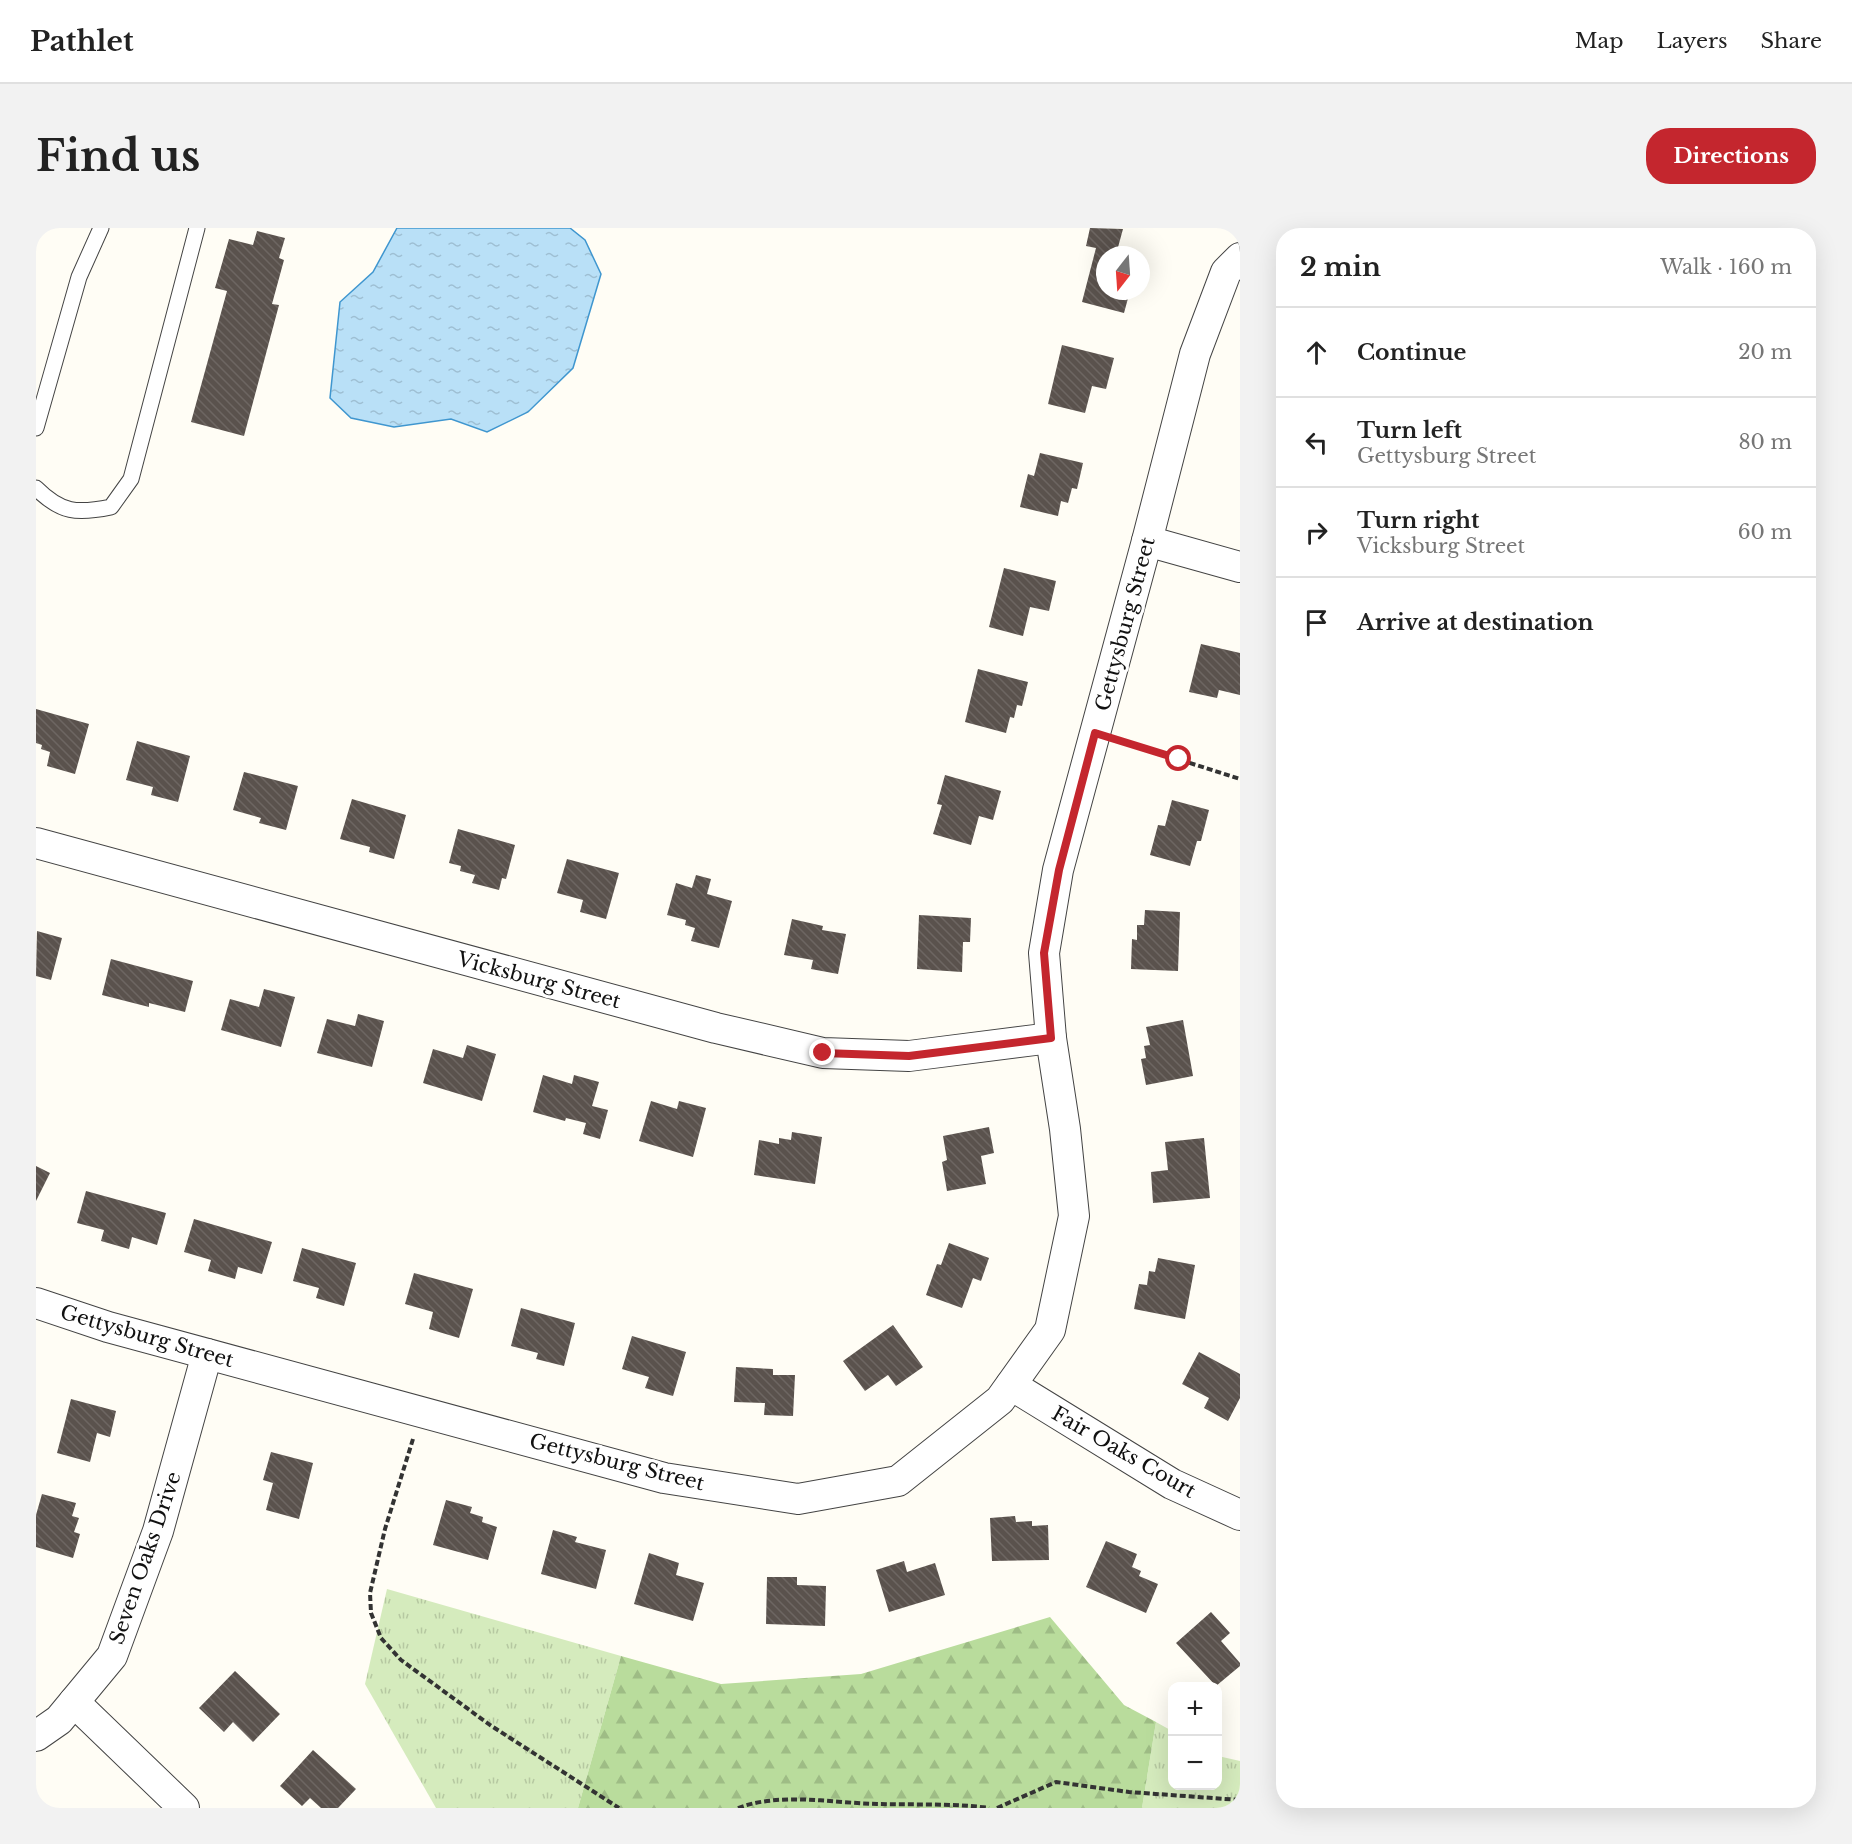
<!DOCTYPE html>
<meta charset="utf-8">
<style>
:root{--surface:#fff;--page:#f2f2f2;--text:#222;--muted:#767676;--line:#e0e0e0;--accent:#c4262e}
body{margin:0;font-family:"Libre Baskerville",serif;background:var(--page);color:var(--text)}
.controls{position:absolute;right:18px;bottom:18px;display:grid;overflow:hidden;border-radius:12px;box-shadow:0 6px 24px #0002}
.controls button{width:54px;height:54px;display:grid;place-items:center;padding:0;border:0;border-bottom:2px solid var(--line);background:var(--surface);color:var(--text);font:30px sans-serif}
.compass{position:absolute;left:1060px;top:18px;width:54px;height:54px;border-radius:50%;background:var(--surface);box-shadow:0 6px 24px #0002;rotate:197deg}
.stop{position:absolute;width:18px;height:18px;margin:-14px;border:4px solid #c4262e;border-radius:50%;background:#fff}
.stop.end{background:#c4262e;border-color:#fff;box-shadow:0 2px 6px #0008}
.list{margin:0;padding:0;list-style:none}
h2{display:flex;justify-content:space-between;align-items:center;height:78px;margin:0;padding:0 24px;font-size:26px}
h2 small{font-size:20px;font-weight:400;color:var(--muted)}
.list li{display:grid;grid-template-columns:39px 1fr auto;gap:18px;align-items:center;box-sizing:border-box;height:90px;padding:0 24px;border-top:2px solid var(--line)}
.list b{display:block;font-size:22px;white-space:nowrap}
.list p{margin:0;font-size:20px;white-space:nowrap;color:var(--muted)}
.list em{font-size:20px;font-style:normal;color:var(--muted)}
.icon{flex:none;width:33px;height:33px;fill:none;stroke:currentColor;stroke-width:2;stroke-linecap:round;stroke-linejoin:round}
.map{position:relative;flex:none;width:1204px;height:1580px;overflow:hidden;border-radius:24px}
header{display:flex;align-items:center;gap:36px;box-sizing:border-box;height:84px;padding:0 30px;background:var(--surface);border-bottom:2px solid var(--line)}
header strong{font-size:28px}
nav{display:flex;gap:33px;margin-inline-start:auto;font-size:21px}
.intro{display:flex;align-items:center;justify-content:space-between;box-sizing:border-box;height:144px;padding:0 36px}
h1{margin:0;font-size:42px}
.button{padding:15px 27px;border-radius:24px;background:var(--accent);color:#fff;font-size:21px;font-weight:700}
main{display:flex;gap:36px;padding:0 36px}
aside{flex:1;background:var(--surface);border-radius:24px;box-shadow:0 6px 24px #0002}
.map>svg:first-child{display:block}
.grass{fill:url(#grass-tufts)}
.forest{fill:url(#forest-firs)}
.water{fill:url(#water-ripples);stroke:#3f96cf;stroke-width:1.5}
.building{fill:url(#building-back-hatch)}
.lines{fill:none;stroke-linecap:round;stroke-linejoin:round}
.service-casing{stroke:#444;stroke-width:17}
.minor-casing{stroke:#444;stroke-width:32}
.path{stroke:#333;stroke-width:4;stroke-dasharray:6 3;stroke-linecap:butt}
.service{stroke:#fff;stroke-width:15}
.minor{stroke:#fff;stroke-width:30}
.route{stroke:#c4262e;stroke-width:8}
.labels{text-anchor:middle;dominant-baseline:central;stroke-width:6;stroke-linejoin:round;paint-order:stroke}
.street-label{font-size:20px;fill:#111;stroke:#fff}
</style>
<header>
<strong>Pathlet</strong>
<nav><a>Map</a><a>Layers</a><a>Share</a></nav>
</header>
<div class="intro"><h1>Find us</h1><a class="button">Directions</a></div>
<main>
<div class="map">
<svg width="1204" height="1580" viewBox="0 0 1204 1580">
<defs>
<pattern id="grass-tufts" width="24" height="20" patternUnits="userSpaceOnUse" patternTransform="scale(1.5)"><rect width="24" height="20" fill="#d5ebbd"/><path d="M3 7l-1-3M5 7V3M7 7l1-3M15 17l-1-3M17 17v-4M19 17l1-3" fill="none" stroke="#b6c8a1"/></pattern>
<pattern id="forest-firs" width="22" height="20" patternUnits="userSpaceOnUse" patternTransform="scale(1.5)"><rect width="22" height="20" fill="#b9dc9c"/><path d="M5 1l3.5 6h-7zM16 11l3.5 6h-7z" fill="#9ebc85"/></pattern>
<pattern id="water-ripples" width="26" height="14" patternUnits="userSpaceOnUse" patternTransform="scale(1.5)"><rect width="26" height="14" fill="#b9e0f7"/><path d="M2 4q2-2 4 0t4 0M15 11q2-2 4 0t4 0" fill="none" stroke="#9ebfd3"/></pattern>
<pattern id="building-back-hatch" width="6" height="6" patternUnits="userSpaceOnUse" patternTransform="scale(1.5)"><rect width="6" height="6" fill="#5a524d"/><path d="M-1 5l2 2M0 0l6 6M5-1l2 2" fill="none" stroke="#6d6662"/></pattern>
</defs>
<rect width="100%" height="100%" fill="#fffdf5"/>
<g class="grass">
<polygon points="351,1361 585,1428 542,1580 400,1580 329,1456"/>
<polygon points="1120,1494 1136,1503 1136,1558 1182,1558 1182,1528 1204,1533 1204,1580 1106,1580"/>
</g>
<polygon class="forest" points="1014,1389 1088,1477 1120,1494 1106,1580 542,1580 585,1428 685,1456 825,1446"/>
<polygon class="water" points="361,0 534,0 549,12 565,46 537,140 492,184 451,204 415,191 358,199 315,190 294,170 304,74 337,44"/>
<g class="building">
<polygon points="1054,0 1087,1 1081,23 1094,27 1069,27 1069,63 1094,63 1088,85 1046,74 1060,20 1050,18"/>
<polygon points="221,3 249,10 243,30 248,32 236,76 243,77 208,208 155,194 191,63 179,60 193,11 217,17"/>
<polygon points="1026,117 1078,130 1070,161 1056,158 1049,185 1012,176"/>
<polygon points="1004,225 1047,235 1041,261 1036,260 1032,275 1025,273 1022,288 984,279 992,246 998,248"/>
<polygon points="968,340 1020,353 1013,383 994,379 987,408 953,399"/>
<polygon points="1165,416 1204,425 1204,467 1183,462 1181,470 1153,464"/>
<polygon points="942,441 992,454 986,478 981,477 978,490 974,489 970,505 929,494"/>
<polygon points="0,481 53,496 39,546 11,538 14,524 5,521 6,517 0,515"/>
<polygon points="101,513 154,528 142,574 115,567 117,559 90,552"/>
<polygon points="208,544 262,558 250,602 223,595 225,590 197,582"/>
<polygon points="909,547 965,563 957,592 943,588 935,617 897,606 906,577 901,576"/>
<polygon points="316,571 370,587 358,631 333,624 334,619 304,611"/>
<polygon points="1136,572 1173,582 1165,613 1161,613 1154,638 1114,627 1122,597 1129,598"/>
<polygon points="422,601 479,617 470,651 466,650 463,662 436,655 439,647 424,643 425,638 413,635"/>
<polygon points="531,631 583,645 570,691 544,684 547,672 521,665"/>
<polygon points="660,647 675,651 671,666 696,673 683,720 655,713 659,700 649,697 650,692 631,687 640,655 656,660"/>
<polygon points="1109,682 1144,684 1142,743 1095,741 1096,711 1101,712 1101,697 1108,697"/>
<polygon points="883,687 935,690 934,714 927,714 926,744 881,741"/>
<polygon points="756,691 787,698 786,702 810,706 802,746 775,741 777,732 748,727"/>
<polygon points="1,703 26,710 15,752 0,748"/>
<polygon points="75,731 157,753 149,784 113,775 113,779 66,767"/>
<polygon points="228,761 259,769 245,819 185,802 194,771 223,779"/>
<polygon points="322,786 348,793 336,839 281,825 291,791 319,798"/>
<polygon points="1147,792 1157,848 1110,857 1105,831 1110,830 1108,818 1114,817 1110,799"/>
<polygon points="431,817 460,826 446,873 387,855 397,821 427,830"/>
<polygon points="507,847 536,856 538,847 563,854 556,878 572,882 564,911 547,906 550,895 530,890 529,893 497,884"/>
<polygon points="615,873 641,881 643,873 670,880 657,929 603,913"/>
<polygon points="953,899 958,925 945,928 950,956 911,963 906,934 911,932 907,908"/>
<polygon points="756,904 786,909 779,956 718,947 723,912 743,916 743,910 755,912"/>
<polygon points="1168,910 1174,970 1117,975 1115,944 1132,942 1129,914"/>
<polygon points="0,938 14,945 0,973"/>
<polygon points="50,963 130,985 121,1017 96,1009 93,1021 65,1013 68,1002 41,995"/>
<polygon points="158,991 236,1014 226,1046 202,1039 199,1051 172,1043 175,1032 148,1024"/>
<polygon points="913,1015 953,1030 945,1053 937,1050 926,1080 890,1067 901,1036 905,1037"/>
<polygon points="266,1020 320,1035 308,1078 280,1070 283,1060 257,1053"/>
<polygon points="1122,1030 1159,1037 1149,1091 1098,1081 1103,1056 1111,1057 1113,1043 1119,1044"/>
<polygon points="378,1045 437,1061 423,1110 393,1101 397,1084 369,1076"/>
<polygon points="485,1080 539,1095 528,1138 500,1131 502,1125 475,1118"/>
<polygon points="857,1097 887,1139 860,1158 852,1147 829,1163 807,1133"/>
<polygon points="596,1108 650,1124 637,1168 609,1160 613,1149 586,1141"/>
<polygon points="1163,1124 1204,1146 1204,1170 1192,1193 1168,1180 1173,1170 1146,1156"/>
<polygon points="700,1139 737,1141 737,1147 759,1147 757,1188 728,1187 729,1175 698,1174"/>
<polygon points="35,1171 80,1183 74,1209 61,1205 54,1234 21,1225"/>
<polygon points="235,1224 277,1235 263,1291 230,1282 237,1255 227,1252"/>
<polygon points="6,1266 40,1275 36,1288 43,1290 38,1304 44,1306 37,1330 0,1319 0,1287"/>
<polygon points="410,1272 436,1279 434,1285 447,1289 446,1294 461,1299 452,1332 397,1317"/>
<polygon points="979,1288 980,1294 996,1293 996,1298 1012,1297 1013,1332 956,1333 954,1290"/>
<polygon points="517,1302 541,1309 539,1314 570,1322 560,1361 505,1346"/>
<polygon points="1070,1313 1101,1326 1096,1339 1105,1343 1103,1348 1122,1356 1110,1385 1050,1359"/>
<polygon points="613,1325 643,1335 640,1347 668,1355 657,1393 598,1376"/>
<polygon points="868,1333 871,1344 899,1335 909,1367 853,1384 840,1342"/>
<polygon points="731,1349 761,1349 761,1357 790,1358 789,1398 730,1396"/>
<polygon points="1175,1384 1194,1405 1185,1413 1204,1435 1204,1438 1180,1458 1140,1415"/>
<polygon points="199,1443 244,1486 217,1514 197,1494 188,1504 163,1480"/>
<polygon points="277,1522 320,1561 302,1580 285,1580 274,1570 266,1578 244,1558"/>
</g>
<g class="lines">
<defs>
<g id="service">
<polyline points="0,200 43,49 65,0"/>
<path d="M0,260C25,285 41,286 75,279L95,251L161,0"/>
</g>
<g id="minor">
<polyline points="1111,313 1204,339"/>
<polyline points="0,615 680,800 787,825 873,828 1015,810"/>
<polyline points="0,1075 72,1099 628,1250 762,1271 862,1253 964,1172 1014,1102 1038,988 1029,901 1015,810 1008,725 1022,642 1111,313 1159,126 1190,44 1204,30"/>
<polyline points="975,1157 1136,1256 1204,1287"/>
<polyline points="38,1474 148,1580"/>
<polyline points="0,1508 23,1492 76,1428 122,1303 171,1126"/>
</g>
</defs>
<use href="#service" class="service-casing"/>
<use href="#minor" class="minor-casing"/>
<g class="path">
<polyline points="1085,513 1204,551"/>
<polyline points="377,1211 349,1301 334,1365 335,1385 345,1410 365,1432 454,1497 583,1580"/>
<path d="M702,1580C745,1564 796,1575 841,1576C878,1577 916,1575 953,1580"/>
<polyline points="961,1580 1020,1554 1093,1564 1204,1572"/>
</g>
<use href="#service" class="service"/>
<use href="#minor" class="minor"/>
</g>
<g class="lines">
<polyline class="route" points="787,825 873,828 1015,810 1008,725 1023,642 1059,505 1143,531"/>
</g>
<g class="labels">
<g class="street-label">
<text transform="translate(1089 396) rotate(-75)">Gettysburg Street</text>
<text transform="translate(503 752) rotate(15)">Vicksburg Street</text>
<text transform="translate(111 1108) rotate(16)">Gettysburg Street</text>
<text transform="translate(1088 1224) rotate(30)">Fair Oaks Court</text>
<text transform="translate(581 1234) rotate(14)">Gettysburg Street</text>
<text transform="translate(109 1330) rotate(-71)">Seven Oaks Drive</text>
</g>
</g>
</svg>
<div class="controls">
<button>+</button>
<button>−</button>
</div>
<svg class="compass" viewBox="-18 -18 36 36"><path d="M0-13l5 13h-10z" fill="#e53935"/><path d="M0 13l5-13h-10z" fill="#767676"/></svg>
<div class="stop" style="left:1143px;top:531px"></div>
<div class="stop end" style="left:787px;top:825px"></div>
</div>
<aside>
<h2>2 min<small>Walk · 160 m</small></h2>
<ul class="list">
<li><svg class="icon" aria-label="ahead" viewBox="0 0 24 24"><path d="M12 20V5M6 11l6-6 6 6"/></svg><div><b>Continue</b></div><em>20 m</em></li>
<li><svg class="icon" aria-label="left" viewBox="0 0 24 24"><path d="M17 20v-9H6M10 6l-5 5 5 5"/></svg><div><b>Turn left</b><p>Gettysburg Street</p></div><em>80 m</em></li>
<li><svg class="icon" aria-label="right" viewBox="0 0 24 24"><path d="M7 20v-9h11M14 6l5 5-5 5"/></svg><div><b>Turn right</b><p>Vicksburg Street</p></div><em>60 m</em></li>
<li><svg class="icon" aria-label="arrive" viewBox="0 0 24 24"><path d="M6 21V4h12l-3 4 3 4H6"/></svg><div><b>Arrive at destination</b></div></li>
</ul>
</aside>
</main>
